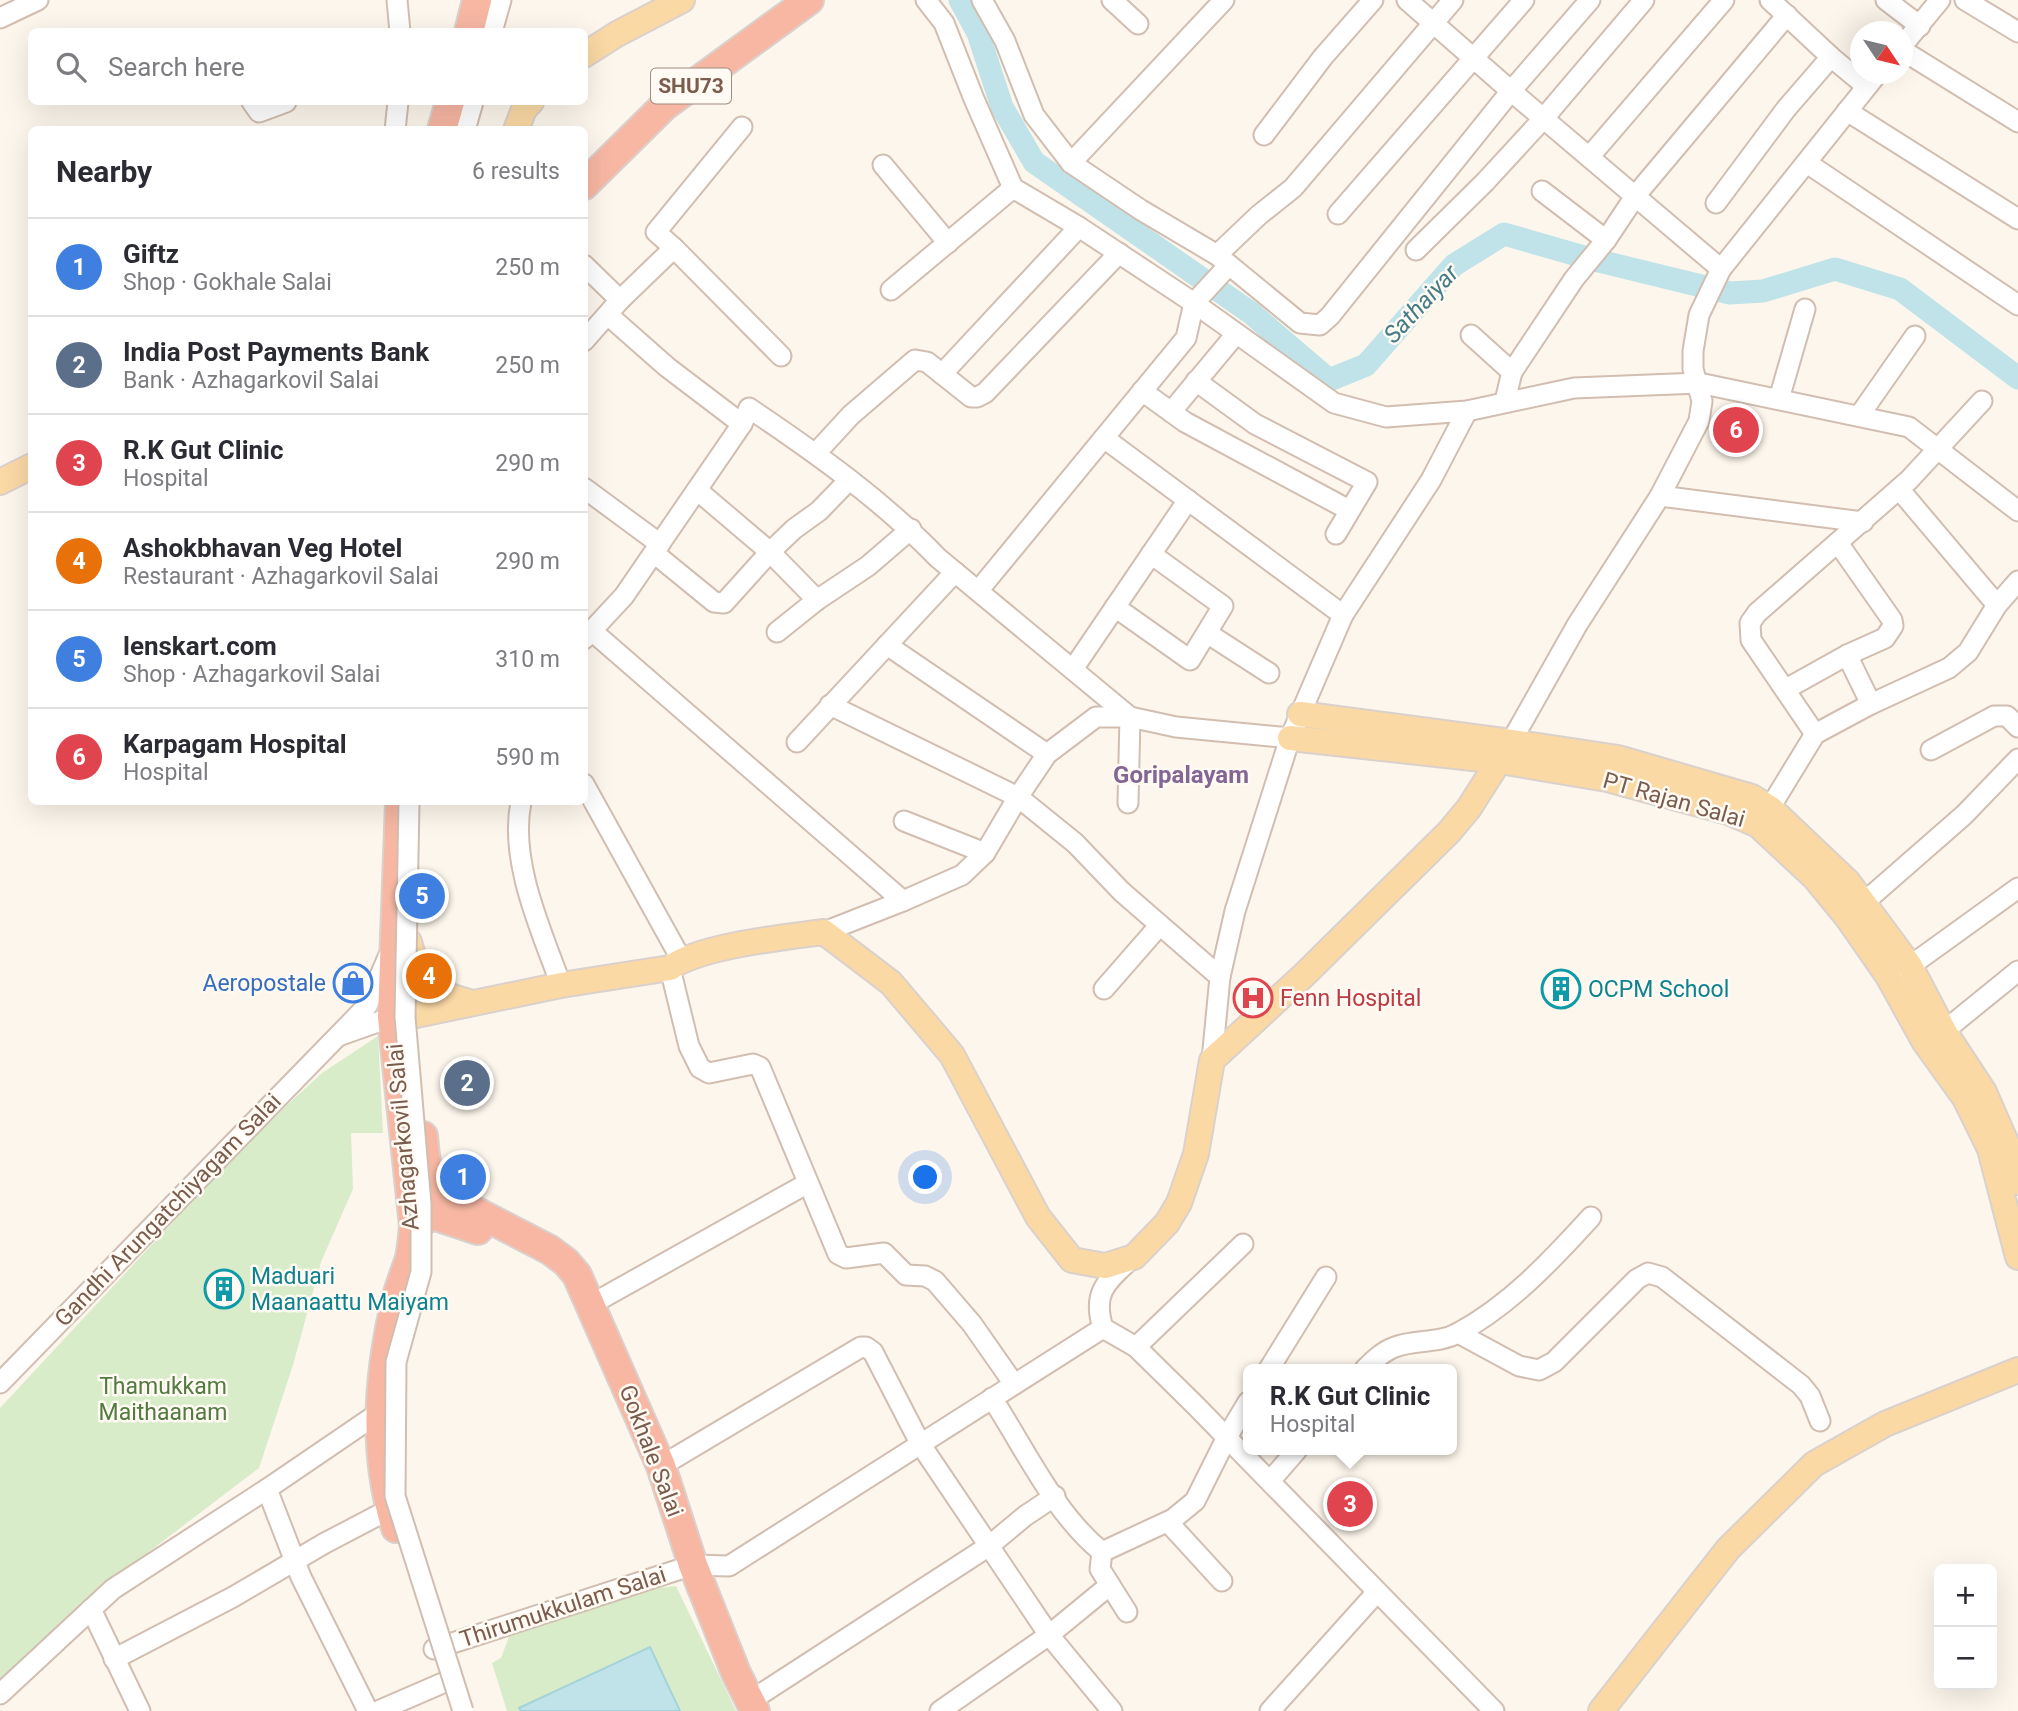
<!DOCTYPE html>
<meta charset="utf-8">
<style>
:root{--surface:#fff;--page:#f7f7f7;--text:#2b2b33;--muted:#7c7c81;--line:#e1e1e2;--accent:#b45309}
body{margin:0;font-family:Roboto,sans-serif;background:var(--page);color:var(--text)}
.controls{position:absolute;right:21px;bottom:21px;display:grid;overflow:hidden;border-radius:10px;box-shadow:0 7px 28px #0002}
.controls button{width:63px;height:63px;display:grid;place-items:center;padding:0;border:0;border-bottom:2px solid var(--line);background:var(--surface);color:var(--text);font:35px sans-serif}
.compass{position:absolute;left:1850px;top:21px;width:63px;height:63px;border-radius:50%;background:var(--surface);box-shadow:0 7px 28px #0002;rotate:125deg}
.you{position:absolute;left:926px;top:1178px;width:24px;height:24px;margin:-18px;border:5px solid #fff;border-radius:50%;background:#1a73e8;box-shadow:0 0 0 10px #1a73e833}
.badge{display:grid;place-items:center;width:46px;height:46px;border-radius:50%;background:var(--accent);color:#fff;font-size:23px;font-weight:700}
.pin{position:absolute;translate:-50% -50%;border:4px solid #fff;box-shadow:0 2px 7px #0006}
.popup{position:absolute;left:1243px;top:1364px;width:214px;height:91px;box-sizing:border-box;display:grid;place-content:center;border-radius:10px;background:var(--surface);filter:drop-shadow(0 2px 5px #0005);font-size:23px;white-space:nowrap;color:var(--muted)}
.popup b{font-size:26px;color:var(--text)}
.popup::after{content:'';position:absolute;left:50%;top:100%;margin-left:-14px;border:14px solid transparent;border-top-color:var(--surface)}
.list{margin:0;padding:0;list-style:none}
h2{display:flex;justify-content:space-between;align-items:center;height:91px;margin:0;padding:0 28px;font-size:30px}
h2 small{font-size:23px;font-weight:400;color:var(--muted)}
.list li{display:grid;grid-template-columns:46px 1fr auto;gap:21px;align-items:center;box-sizing:border-box;height:98px;padding:0 28px;border-top:2px solid var(--line)}
.list b{display:block;font-size:26px;white-space:nowrap}
.list p{margin:0;font-size:23px;white-space:nowrap;color:var(--muted)}
.list em{font-size:23px;font-style:normal;color:var(--muted)}
.icon{flex:none;width:38px;height:38px;fill:none;stroke:currentColor;stroke-width:2;stroke-linecap:round;stroke-linejoin:round}
.map{position:relative;flex:none;width:2018px;height:1711px;overflow:hidden}
.search{position:absolute;background:var(--surface);box-shadow:0 7px 28px #0002;left:28px;top:28px;width:560px;height:77px;display:flex;align-items:center;gap:18px;box-sizing:border-box;padding:0 24px;border-radius:10px;color:var(--muted);font-size:26px}
.panel{position:absolute;background:var(--surface);box-shadow:0 7px 28px #0002;left:28px;top:126px;width:560px;height:679px;border-radius:10px}
.map>svg:first-child{display:block}
.green{fill:#d8ecc9}
.water{fill:#bfe3e8;stroke:#a5d3da;stroke-width:2}
.lines{fill:none;stroke-linecap:round;stroke-linejoin:round}
.river{stroke:#bfe3e8;stroke-width:23}
.minor-casing{stroke:#d1beb0;stroke-width:23}
.major-casing{stroke:#dad1cd;stroke-width:28}
.highway-casing{stroke:#dad1cd;stroke-width:32}
.minor{stroke:#fff;stroke-width:19}
.major{stroke:#fbd9a5;stroke-width:24}
.highway{stroke:#f7b7a3;stroke-width:28}
.minor-bridge-casing{stroke:#d1beb0;stroke-width:23;stroke-linecap:butt}
.minor-bridge{stroke:#fff;stroke-width:19}
.labels{text-anchor:middle;dominant-baseline:central;stroke-width:5;stroke-linejoin:round;paint-order:stroke}
.shield{fill:#fffaf3;stroke:#a28b7f;stroke-width:2}
.shield-label{font-size:21px;font-weight:bold;fill:#7a5c4d}
.street-label{font-size:23px;fill:#7a5c4d;stroke:#fffaf3}
.shop-label{font-size:23px;fill:#366cbe;stroke:#fffaf3;text-anchor:end}
.culture-label{font-size:23px;fill:#0d838f;stroke:#fffaf3;text-anchor:start}
.health-label{font-size:23px;fill:#be3a42;stroke:#fffaf3;text-anchor:start}
.park-label{font-size:23px;fill:#537a41;stroke:#fffaf3}
.water-label{font-size:24px;font-style:italic;fill:#437c86;stroke:#fffaf3}
.neighbourhood-label{font-size:24px;font-weight:bold;fill:#846695;stroke:#fffaf3}
</style>
<div class="map">
<svg width="2018" height="1711" viewBox="0 0 2018 1711">
<rect width="100%" height="100%" fill="#fdf6ec"/>
<g class="green">
<polygon points="378,1036 383,1133 351,1133 353,1189 321,1262 293,1365 259,1468 125,1570 0,1684 0,1408 250,1139 322,1073"/>
<polygon points="676,1586 736,1711 507,1711 492,1663 501,1658 510,1634 659,1588"/>
</g>
<polygon class="water" points="650,1647 680,1711 521,1711 519,1708"/>
<g class="lines">
<polyline class="river" points="960,0 978,33 1002,107 1034,162 1251,313 1329,380 1366,365 1454,265 1504,234 1591,259 1730,293 1763,291 1835,269 1900,289 2018,378"/>
<defs>
<g id="minor">
<polyline points="397,0 400,32"/>
<polyline points="926,0 944,23 974,99 1013,188 1079,227 1194,303 1334,403 1386,417 1467,411 1574,388 1699,383 1909,427 2018,511"/>
<polyline points="982,0 1005,41 1034,115 1071,163 1141,210 1217,255 1300,323 1320,325 1330,316 1511,91 1590,0"/>
<polyline points="1112,0 1138,24"/>
<polyline points="1407,0 1511,91 1721,269"/>
<polyline points="1770,0 1831,57 1866,86"/>
<polyline points="1886,0 1920,26"/>
<polyline points="1965,0 2018,32"/>
<polyline points="0,18 38,0"/>
<polyline points="492,32 501,0"/>
<polyline points="1902,46 1940,0"/>
<polyline points="1902,50 2018,122"/>
<polyline points="252,102 259,112 286,102"/>
<polyline points="1847,111 2018,219"/>
<polyline points="395,130 398,102"/>
<polyline points="465,130 473,102"/>
<polyline points="1264,135 1323,57 1373,0"/>
<polyline points="1590,156 1724,0"/>
<polyline points="1071,163 1224,0"/>
<polyline points="1807,163 2018,305"/>
<polyline points="883,165 948,243"/>
<polyline points="1542,191 1606,240"/>
<polyline points="1716,203 1786,109 1831,57"/>
<polyline points="1338,214 1524,0"/>
<polyline points="674,248 781,356"/>
<polyline points="1416,250 1485,182 1543,119 1644,0"/>
<polyline points="1217,255 1259,215 1293,188 1453,0"/>
<polyline points="584,265 620,300"/>
<polyline points="891,290 1013,188"/>
<polyline points="608,315 667,367 742,424"/>
<polyline points="1471,335 1512,372"/>
<polyline points="584,341 620,300 674,248 656,232 742,127"/>
<polyline points="942,374 1079,227"/>
<polyline points="1196,381 1255,424 1367,482 1336,534"/>
<polyline points="1142,391 1185,422 1349,510"/>
<polyline points="1779,399 1805,309"/>
<polyline points="1505,401 1512,372 1574,279 1606,240 1636,195 1787,15"/>
<polyline points="1171,412 1236,334"/>
<polyline points="1859,416 1915,336"/>
<polyline points="1104,438 1343,615"/>
<polyline points="816,453 851,415 915,360 927,362 971,397 977,397 985,393 1119,253"/>
<polyline points="584,488 660,544"/>
<polyline points="1899,489 1997,605"/>
<polyline points="697,490 770,552 817,600"/>
<polyline points="1660,496 1863,522"/>
<polyline points="654,553 714,602 724,603 770,552 794,529 819,511 849,480"/>
<polyline points="978,591 1186,338 1194,303 1229,265"/>
<polyline points="1115,607 1190,660 1223,606 1151,554"/>
<polyline points="592,631 903,901"/>
<polyline points="777,632 817,600 868,566 911,529"/>
<polyline points="1207,633 1269,673"/>
<path d="M584,639L624,596L742,424L749,408C816,453 882,500 938,558L1130,717"/>
<polyline points="887,645 1047,754"/>
<polyline points="1847,655 1871,704"/>
<polyline points="1073,669 1188,500"/>
<polyline points="1786,689 1847,655 1885,638 1893,626 1892,620 1838,543"/>
<polyline points="830,705 1018,797 1075,843 1122,892 1220,977"/>
<polyline points="1815,734 1751,640 1750,623 1757,613 1909,480 1982,401"/>
<polyline points="797,742 955,572"/>
<polyline points="1511,742 1577,625 1660,496 1699,421 1702,401 1693,369 1693,351 1699,315 1721,269 1877,74"/>
<polyline points="1931,750 1994,716 2007,716 2018,727"/>
<polyline points="584,784 681,959"/>
<path d="M521,802C509,861 541,930 561,985"/>
<polyline points="1128,803 1130,717"/>
<polyline points="1763,819 1815,734 1871,704 1949,668 1968,652 1997,605 2018,581"/>
<polyline points="904,821 985,853"/>
<polyline points="1853,912 1964,815 2018,759"/>
<polyline points="824,932 903,901 962,875 985,853 1018,797 1047,754 1096,717 1130,717 1176,727 1290,738"/>
<polyline points="670,968 689,1046 700,1068 709,1073 753,1064 760,1067 838,1254 846,1258 884,1253 906,1275 925,1276 935,1281 972,1324 1014,1384"/>
<polyline points="1899,971 1910,966 2018,888"/>
<polyline points="1104,989 1159,926"/>
<polyline points="341,1035 392,1017"/>
<polyline points="1933,1037 1944,1031 2018,971"/>
<polyline points="1212,1060 1220,977 1235,911 1290,738 1343,615 1431,480 1467,411"/>
<polyline points="590,1305 808,1183"/>
<path d="M1103,1328C1092,1293 1106,1282 1130,1260"/>
<polyline points="1458,1333 1519,1366 1539,1370 1554,1362 1637,1279 1648,1273 1662,1277 1801,1385 1810,1396 1820,1421"/>
<polyline points="1136,1347 1243,1244"/>
<polyline points="1269,1369 1326,1277"/>
<path d="M1365,1369C1373,1361 1383,1351 1395,1347C1415,1339 1438,1344 1458,1333C1510,1305 1552,1260 1591,1217"/>
<polyline points="0,1383 367,1006 388,957"/>
<path d="M992,1398C1025,1449 1055,1514 1102,1552L1173,1519L1195,1501L1227,1437L1248,1402"/>
<polyline points="661,1466 861,1347 866,1347 873,1352 921,1445 1049,1635 1112,1711"/>
<polyline points="1270,1481 1297,1450"/>
<polyline points="1168,1522 1222,1581"/>
<polyline points="1102,1552 1100,1569 1127,1612"/>
<polyline points="91,1609 140,1711"/>
<polyline points="434,1649 693,1565 729,1566 1103,1328 1136,1347 1196,1406 1494,1711"/>
<polyline points="114,1659 233,1597 325,1543 390,1509"/>
<polyline points="0,1694 113,1589 267,1489"/>
<polyline points="750,1701 989,1546 1025,1516 1055,1496"/>
<polyline points="368,1711 301,1577 267,1489 380,1412"/>
<polyline points="378,1711 445,1682"/>
<polyline points="940,1711 1049,1635 1110,1585"/>
<polyline points="1270,1711 1377,1592"/>
</g>
<g id="major">
<polyline points="584,55 617,34 682,0"/>
<polyline points="516,130 524,109 531,102"/>
<polyline points="0,482 32,466"/>
<polyline points="1300,714 1511,742 1618,758 1752,797 1771,809 1848,882 1910,966 1944,1031 1984,1092 2008,1147 2018,1182"/>
<polyline points="1290,738 1500,761 1607,779 1728,812 1758,825 1815,878 1847,917 1888,976 1924,1041 1965,1098 1990,1149 2018,1257"/>
<path d="M409,942C420,983 428,991 469,1002"/>
<path d="M411,1016L561,985L670,968C698,946 786,937 824,932L891,983L952,1055L1038,1217L1072,1260L1105,1266L1134,1257L1167,1223L1179,1203L1196,1154L1212,1060L1304,975L1449,832L1469,808L1511,742"/>
<polyline points="1601,1711 1728,1549 1814,1464 1885,1424 2018,1370"/>
</g>
<g id="highway">
<polyline points="469,32 477,0"/>
<polyline points="442,130 450,102"/>
<polyline points="584,185 664,106 809,0"/>
<path d="M423,1136C425,1158 426,1176 440,1193L550,1250L566,1262L577,1275L661,1466L693,1565L736,1673L755,1711"/>
<polyline points="414,1226 433,1215 478,1230"/>
<path d="M396,1528C373,1454 378,1380 395,1305C398,1289 405,1274 410,1258C412,1248 413,1237 414,1226L392,1017L400,802"/>
</g>
</defs>
<use href="#minor" class="minor-casing"/>
<use href="#major" class="major-casing"/>
<use href="#highway" class="highway-casing"/>
<use href="#minor" class="minor"/>
<use href="#major" class="major"/>
<use href="#highway" class="highway"/>
<defs>
<polyline id="minor-bridge" points="409,802 405,1017 421,1204 421,1272 396,1362 395,1496 463,1711"/>
</defs>
<use href="#minor-bridge" class="minor-bridge-casing"/>
<use href="#minor-bridge" class="minor-bridge"/>
</g>
<defs>
<symbol id="shop-ring" viewBox="-11 -11 22 22"><circle r="9.5" fill="#fffaf3" stroke="#3f7fe0" stroke-width="1.5"/><path d="M-5-2.5h2.3a2.7 3.5 0 0 1 5.4 0H5L5.5 6h-11ZM-1.5-2.5h3a1.5 2.3 0 0 0-3 0Z" fill="#3f7fe0"/></symbol>
<symbol id="building-ring" viewBox="-11 -11 22 22"><circle r="9.5" fill="#fffaf3" stroke="#0f9aa8" stroke-width="1.5"/><path d="M-4-6H4V6H1V3H-1V6H-4ZM-2.5-4.3h1.7v1.8h-1.7ZM.8-4.3h1.7v1.8H.8ZM-2.5-1h1.7V.8h-1.7ZM.8-1h1.7V.8H.8Z" fill="#0f9aa8"/></symbol>
<symbol id="hospital-ring" viewBox="-11 -11 22 22"><circle r="9.5" fill="#fffaf3" stroke="#e0444e" stroke-width="1.5"/><path d="M-5-5h3v3.5h4V-5h3V5h-3V1.5h-4V5h-3Z" fill="#e0444e"/></symbol>
</defs>
<g fill-rule="evenodd">
<use href="#shop-ring" x="331" y="961" width="44" height="44"/>
<use href="#building-ring" x="1539" y="967" width="44" height="44"/>
<use href="#hospital-ring" x="1231" y="976" width="44" height="44"/>
<use href="#building-ring" x="202" y="1267" width="44" height="44"/>
</g>
<g class="labels">
<rect class="shield" x="651" y="68.5" width="80" height="35" rx="5"/>
<g class="shield-label">
<text x="691" y="86">SHU73</text>
</g>
<g class="street-label">
<text transform="translate(1674 800) rotate(16)">PT Rajan Salai</text>
<text transform="translate(403 1137) rotate(-95)">Azhagarkovil Salai</text>
<text transform="translate(168 1210) rotate(-46)">Gandhi Arungatchiyagam Salai</text>
<text transform="translate(651 1451) rotate(69)">Gokhale Salai</text>
<text transform="translate(563 1607) rotate(-18)">Thirumukkulam Salai</text>
</g>
<g class="shop-label">
<text x="326" y="983">Aeropostale</text>
</g>
<g class="culture-label">
<text x="1588" y="989">OCPM School</text>
<text x="251" y="1276">Maduari<tspan x="251" dy="26">Maanaattu Maiyam</tspan></text>
</g>
<g class="health-label">
<text x="1280" y="998">Fenn Hospital</text>
</g>
<g class="park-label">
<text x="163" y="1386">Thamukkam<tspan x="163" dy="26">Maithaanam</tspan></text>
</g>
<g class="water-label">
<text transform="translate(1421 304) rotate(-47)">Sathaiyar</text>
</g>
<g class="neighbourhood-label">
<text x="1181" y="775">Goripalayam</text>
</g>
</g>
</svg>
<div class="controls">
<button>+</button>
<button>−</button>
</div>
<svg class="compass" viewBox="-18 -18 36 36"><path d="M0-13l5 13h-10z" fill="#e53935"/><path d="M0 13l5-13h-10z" fill="#7c7c81"/></svg>
<div class="you"></div>
<div class="pin badge" style="left:463px;top:1177px;background:#3f7fe0">1</div>
<div class="pin badge" style="left:467px;top:1083px;background:#5c6f8a">2</div>
<div class="pin badge" style="left:1350px;top:1504px;background:#e0444e">3</div>
<div class="popup"><b>R.K Gut Clinic</b>Hospital</div>
<div class="pin badge" style="left:429px;top:976px;background:#e8710a">4</div>
<div class="pin badge" style="left:422px;top:896px;background:#3f7fe0">5</div>
<div class="pin badge" style="left:1736px;top:430px;background:#e0444e">6</div>
<div class="search"><svg class="icon" aria-label="search" viewBox="0 0 24 24"><circle cx="10" cy="10" r="6"/><path d="M15 15l6 6"/></svg>Search here</div>
<section class="panel">
<h2>Nearby<small>6 results</small></h2>
<ul class="list">
<li><span class="badge" style="background:#3f7fe0">1</span><div><b>Giftz</b><p>Shop · Gokhale Salai</p></div><em>250 m</em></li>
<li><span class="badge" style="background:#5c6f8a">2</span><div><b>India Post Payments Bank</b><p>Bank · Azhagarkovil Salai</p></div><em>250 m</em></li>
<li><span class="badge" style="background:#e0444e">3</span><div><b>R.K Gut Clinic</b><p>Hospital</p></div><em>290 m</em></li>
<li><span class="badge" style="background:#e8710a">4</span><div><b>Ashokbhavan Veg Hotel</b><p>Restaurant · Azhagarkovil Salai</p></div><em>290 m</em></li>
<li><span class="badge" style="background:#3f7fe0">5</span><div><b>lenskart.com</b><p>Shop · Azhagarkovil Salai</p></div><em>310 m</em></li>
<li><span class="badge" style="background:#e0444e">6</span><div><b>Karpagam Hospital</b><p>Hospital</p></div><em>590 m</em></li>
</ul>
</section>
</div>
